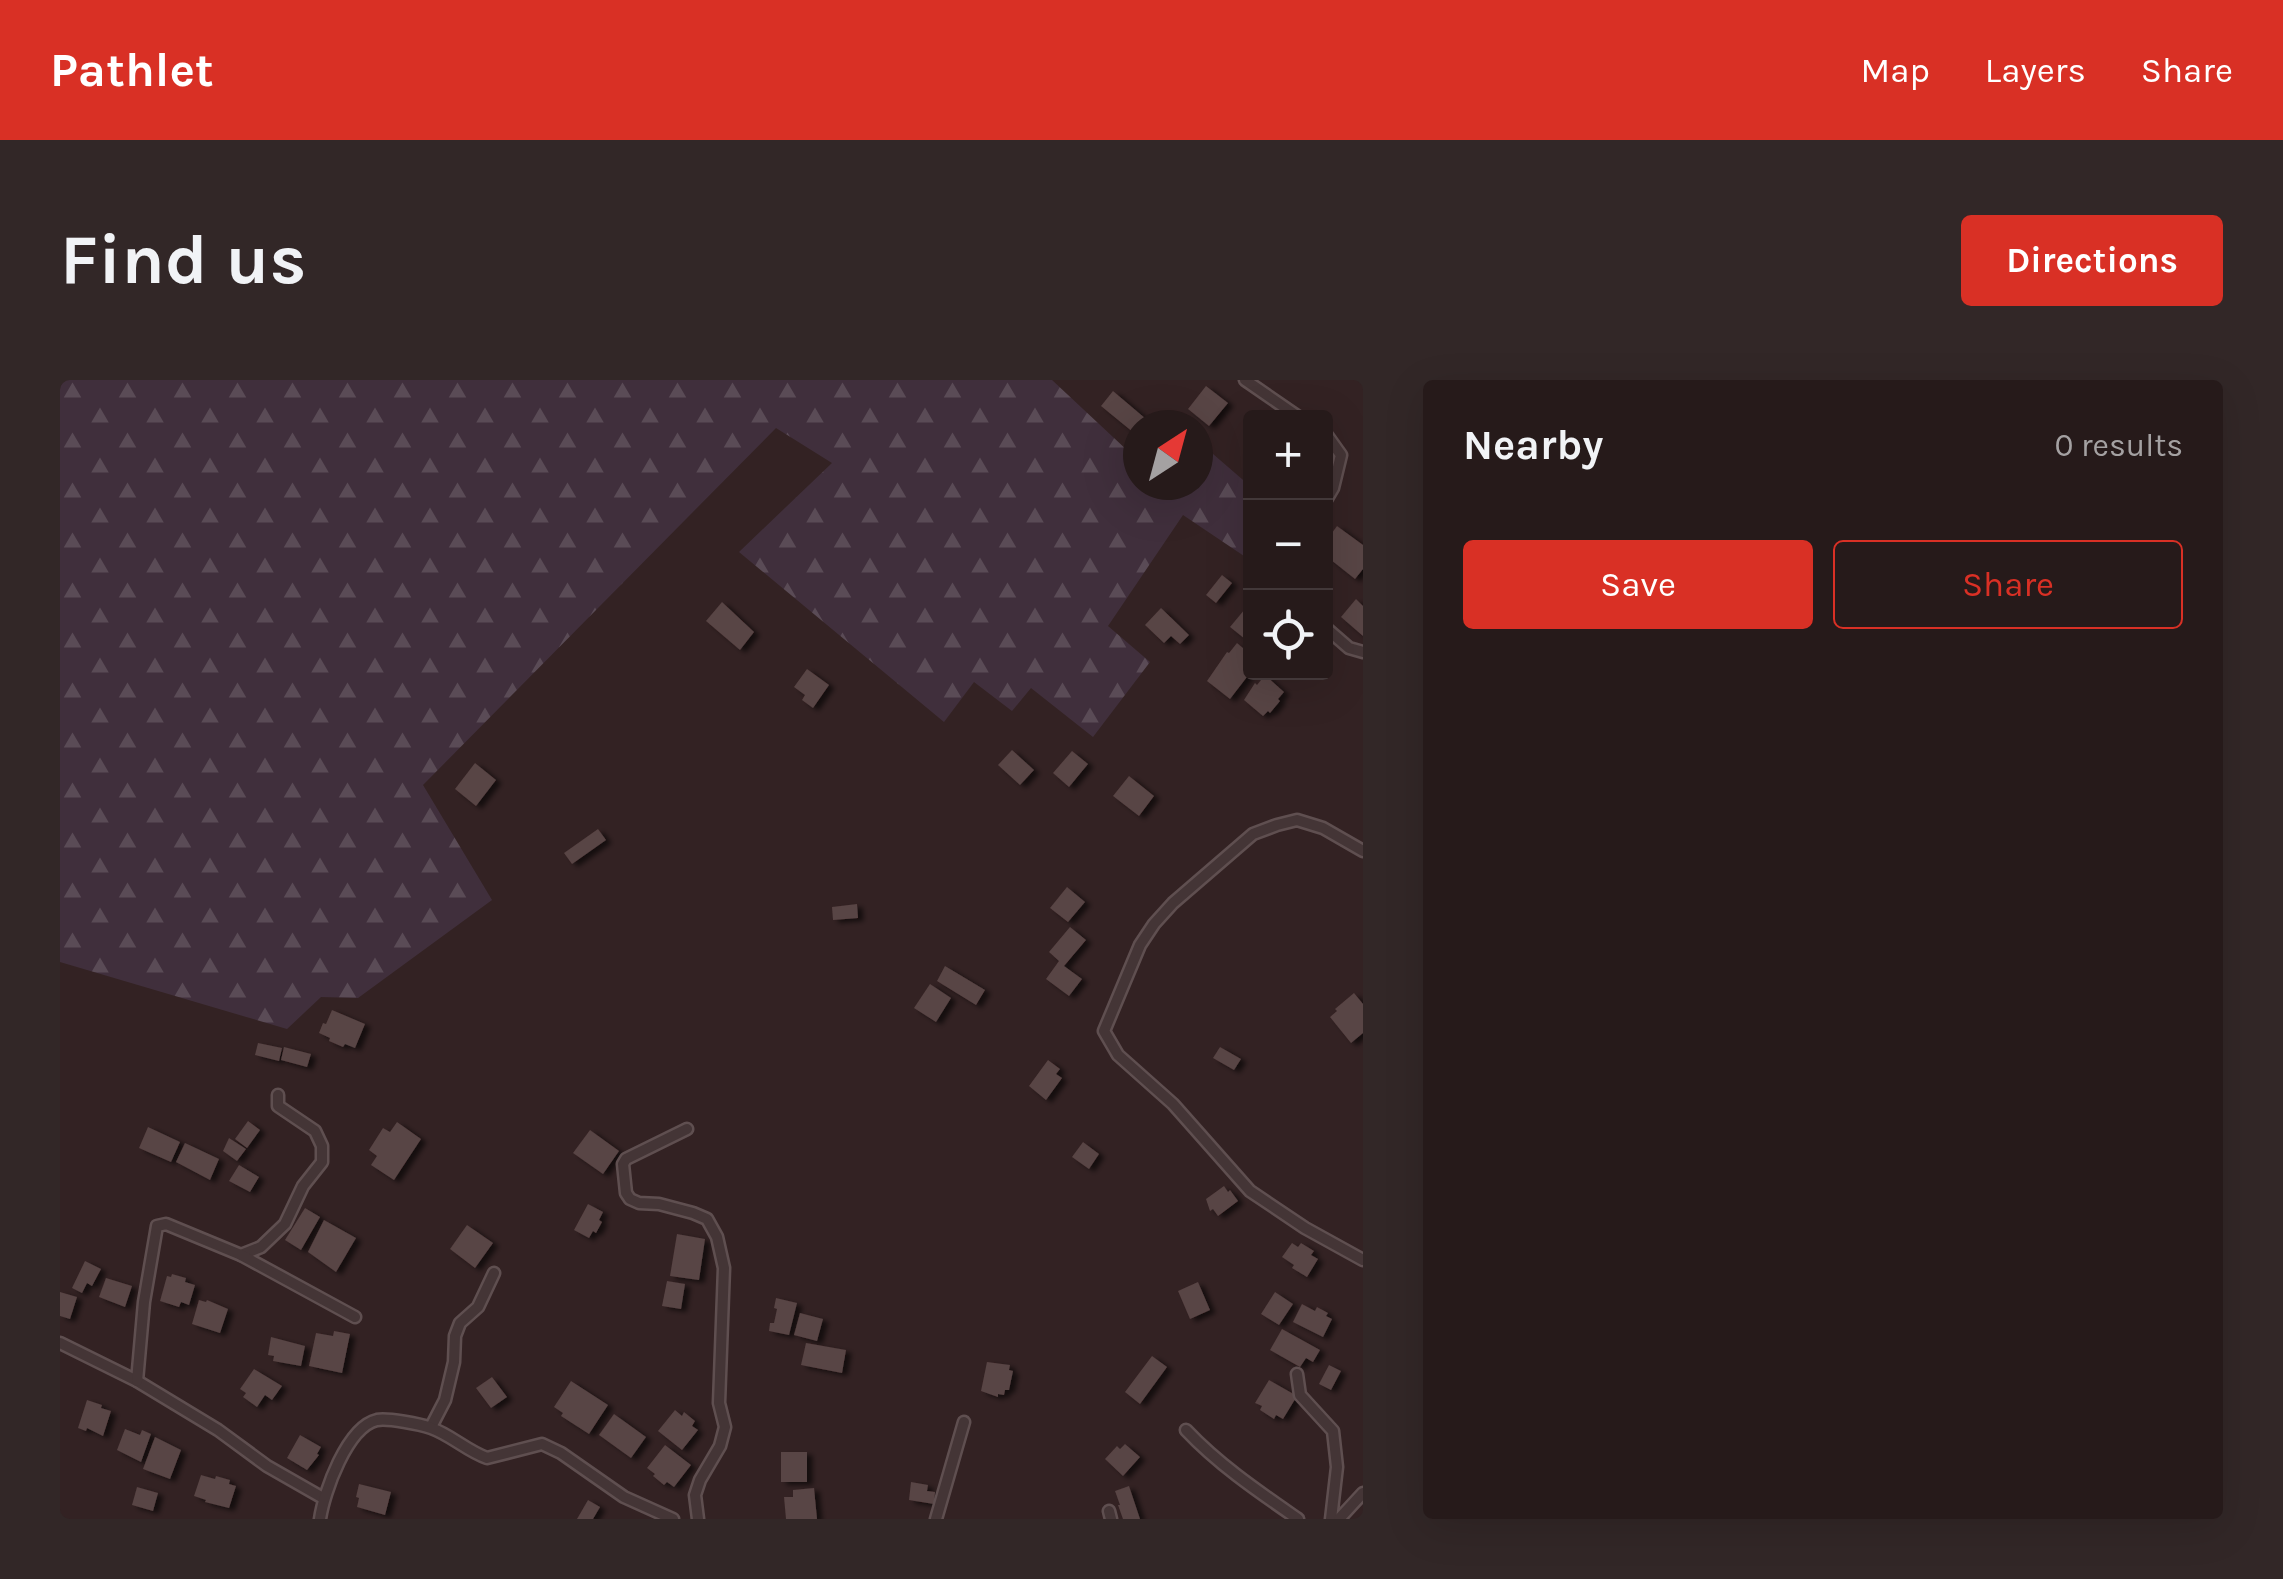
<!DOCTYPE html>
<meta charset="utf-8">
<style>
:root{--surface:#261a1a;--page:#322727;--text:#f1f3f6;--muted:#a4a1a2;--line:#423839;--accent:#d93025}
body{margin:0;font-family:Karla,sans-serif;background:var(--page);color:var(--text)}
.controls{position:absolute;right:30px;top:30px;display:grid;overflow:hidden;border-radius:10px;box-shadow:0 10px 40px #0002}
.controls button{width:90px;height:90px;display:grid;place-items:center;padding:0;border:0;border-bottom:2px solid var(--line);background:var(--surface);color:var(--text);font:50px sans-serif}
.compass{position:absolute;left:1063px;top:30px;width:90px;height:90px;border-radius:50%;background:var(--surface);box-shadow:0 10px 40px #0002;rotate:36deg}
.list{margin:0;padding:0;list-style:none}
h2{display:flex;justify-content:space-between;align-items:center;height:130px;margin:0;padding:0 40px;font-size:42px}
h2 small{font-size:32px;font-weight:400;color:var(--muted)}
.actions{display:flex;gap:20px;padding:30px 40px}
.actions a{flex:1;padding:22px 0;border:2px solid var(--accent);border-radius:10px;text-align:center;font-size:35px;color:var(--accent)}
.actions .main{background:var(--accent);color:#fff}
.icon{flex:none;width:55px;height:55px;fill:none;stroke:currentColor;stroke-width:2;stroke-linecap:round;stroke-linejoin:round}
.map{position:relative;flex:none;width:1303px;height:1139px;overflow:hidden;border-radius:10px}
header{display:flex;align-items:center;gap:60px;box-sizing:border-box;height:140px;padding:0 50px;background:var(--accent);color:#fff}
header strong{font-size:48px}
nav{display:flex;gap:55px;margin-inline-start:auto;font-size:35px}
.intro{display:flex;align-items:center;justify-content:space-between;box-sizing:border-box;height:240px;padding:0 60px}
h1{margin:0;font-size:70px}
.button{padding:25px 45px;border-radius:10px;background:var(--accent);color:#fff;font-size:35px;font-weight:700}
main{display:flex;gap:60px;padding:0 60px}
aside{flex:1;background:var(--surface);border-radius:10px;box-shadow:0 10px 40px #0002}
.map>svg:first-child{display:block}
.forest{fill:url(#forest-firs)}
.building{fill:#584444;filter:url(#shadow)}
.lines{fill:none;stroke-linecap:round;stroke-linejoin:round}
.minor-casing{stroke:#5f4f50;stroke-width:15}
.minor{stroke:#443536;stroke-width:10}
</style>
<header>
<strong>Pathlet</strong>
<nav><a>Map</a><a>Layers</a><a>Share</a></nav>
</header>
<div class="intro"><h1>Find us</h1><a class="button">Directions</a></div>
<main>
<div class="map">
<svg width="1303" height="1139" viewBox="0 0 1303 1139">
<defs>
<pattern id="forest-firs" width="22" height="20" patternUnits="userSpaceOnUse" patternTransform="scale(2.5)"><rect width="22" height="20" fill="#402f3c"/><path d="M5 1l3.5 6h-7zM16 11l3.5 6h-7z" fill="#5a4b56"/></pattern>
<filter id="shadow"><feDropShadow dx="5.5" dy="3" stdDeviation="2.5" flood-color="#0009"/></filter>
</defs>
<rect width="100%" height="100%" fill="#332223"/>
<polygon class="forest" points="0,0 992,0 1069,72 1078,65 1078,105 1138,105 1138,61 1190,106 1190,168 1184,176 1123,135 1048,246 1090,282 1033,357 971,308 952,331 914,302 884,342 679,172 772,83 716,48 363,405 432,520 298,618 261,617 227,649 0,582"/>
<g class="building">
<polygon points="1146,6 1168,23 1149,46 1128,29"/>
<polygon points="1053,11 1086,39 1078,45 1074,53 1041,26"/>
<polygon points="1277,146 1303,165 1303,189 1295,199 1266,176 1266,161"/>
<polygon points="1162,195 1172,203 1156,223 1146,215"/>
<polygon points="1296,219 1303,226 1303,256 1281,237"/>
<polygon points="662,222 694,252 680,270 646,241"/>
<polygon points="1101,228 1129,255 1120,264 1111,256 1104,263 1085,245"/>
<polygon points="1185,229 1190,234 1190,263 1170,247"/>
<polygon points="1177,263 1190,274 1190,293 1170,319 1147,301 1167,272 1169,273"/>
<polygon points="747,289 769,305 753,328 742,320 745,315 734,307"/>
<polygon points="1205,295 1224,312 1218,319 1220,321 1210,333 1208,331 1203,336 1184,320 1195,303 1197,305"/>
<polygon points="952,370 974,390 960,405 938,385"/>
<polygon points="1012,371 1028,384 1009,407 993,393"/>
<polygon points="415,383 436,400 416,426 395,409"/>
<polygon points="1069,396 1094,416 1079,436 1053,416"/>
<polygon points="538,449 546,460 512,484 504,473"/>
<polygon points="1007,507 1025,522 1008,542 990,528"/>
<polygon points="797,524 798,538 773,540 772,527"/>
<polygon points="1010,547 1026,560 1004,586 1022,599 1009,616 986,599 999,581 989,572"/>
<polygon points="885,586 925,610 916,625 877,601"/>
<polygon points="870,604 891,618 876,642 854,628"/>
<polygon points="1294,613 1303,624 1303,653 1291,663 1270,637 1277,631 1275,629"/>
<polygon points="272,630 305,644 295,668 285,664 283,667 269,661 270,658 259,653 263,643 266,644"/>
<polygon points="198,663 222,668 219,681 195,675"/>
<polygon points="224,667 251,674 247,687 221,680"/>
<polygon points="1160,667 1181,679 1174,690 1153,678"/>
<polygon points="988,680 1000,689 996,694 1002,698 986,720 969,706"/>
<polygon points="188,741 200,750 187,768 175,759"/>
<polygon points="337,742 361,759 334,800 311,785 317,776 309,770 323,748 330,752"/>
<polygon points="88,747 120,762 111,782 79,768"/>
<polygon points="530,750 559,771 543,794 513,773"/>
<polygon points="169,758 186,769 177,781 163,771"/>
<polygon points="1023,762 1039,774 1029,789 1012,777"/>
<polygon points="125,763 159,779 150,800 116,782"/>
<polygon points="179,785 199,797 190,812 169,801"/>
<polygon points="1164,806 1168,812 1170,810 1178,821 1158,836 1153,829 1150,831 1146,819"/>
<polygon points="528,824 543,832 539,840 542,842 536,853 533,851 529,858 514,850"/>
<polygon points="245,828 260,837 241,870 225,860"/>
<polygon points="264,840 296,858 276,892 248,872"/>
<polygon points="407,845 433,863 415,888 390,869"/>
<polygon points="617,854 645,859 639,900 610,896"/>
<polygon points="1232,863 1238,867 1241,863 1254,871 1251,875 1258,879 1247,897 1232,888 1234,885 1222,877"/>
<polygon points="25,881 41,889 32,906 27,903 22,913 12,908"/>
<polygon points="112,894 126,898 125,902 135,905 129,925 121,922 119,927 100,921 107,896 111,897"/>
<polygon points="46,898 72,906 65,927 39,917"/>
<polygon points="607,901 625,904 621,929 602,926"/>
<polygon points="1138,902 1150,930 1130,939 1118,911"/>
<polygon points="0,912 17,917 10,939 0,936"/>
<polygon points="1215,912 1233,924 1219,945 1201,934"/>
<polygon points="716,918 737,923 729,955 709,951 710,943 714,943 717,929 714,928"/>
<polygon points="139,920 146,922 147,920 168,929 160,953 132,944"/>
<polygon points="1242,924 1255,931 1257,927 1268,933 1266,936 1272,939 1263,957 1233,942"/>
<polygon points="740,933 763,939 757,961 734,955"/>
<polygon points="1222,949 1260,970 1253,982 1246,978 1240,987 1210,970"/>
<polygon points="274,951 290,954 282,993 249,986 256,953 273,956"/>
<polygon points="211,957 245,966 241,986 213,981 214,976 208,975"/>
<polygon points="746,963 786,970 782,993 741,985"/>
<polygon points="1092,976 1107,987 1080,1024 1065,1012"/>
<polygon points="927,982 950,985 949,990 953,991 949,1010 945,1010 944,1015 938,1014 938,1017 921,1011"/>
<polygon points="1269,985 1281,991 1271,1010 1259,1004"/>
<polygon points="194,989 222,1006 212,1020 205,1015 197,1027 183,1017 186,1013 180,1009"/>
<polygon points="432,997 447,1017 431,1028 416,1008"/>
<polygon points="1209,1000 1237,1016 1223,1039 1216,1035 1214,1039 1200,1030 1202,1026 1195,1023"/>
<polygon points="511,1001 548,1025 529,1054 501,1036 503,1033 494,1027"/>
<polygon points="27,1020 42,1025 41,1028 51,1031 43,1056 27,1048 26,1051 18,1048"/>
<polygon points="615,1030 622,1036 624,1032 635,1041 632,1046 638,1050 622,1070 598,1051"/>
<polygon points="554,1034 586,1057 571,1078 539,1055"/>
<polygon points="65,1049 80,1055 82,1050 91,1054 81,1082 57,1070"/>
<polygon points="240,1055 261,1067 257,1074 259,1075 247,1090 227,1078"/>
<polygon points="95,1057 121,1070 110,1099 83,1089"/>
<polygon points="1065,1064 1080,1077 1063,1096 1045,1079 1057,1066 1060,1069"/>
<polygon points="605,1065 631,1085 614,1107 607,1102 604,1105 593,1096 595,1094 587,1088"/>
<rect x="721" y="1072" width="26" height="30"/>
<polygon points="141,1095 155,1099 156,1096 170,1100 169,1104 176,1106 169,1128 145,1122 146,1120 134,1116"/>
<polygon points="851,1102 868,1105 867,1111 875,1112 874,1124 849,1120"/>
<polygon points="299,1104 331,1112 325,1135 297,1127 299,1118 296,1117"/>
<polygon points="1069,1106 1080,1139 1063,1139 1058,1125 1060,1125 1055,1111"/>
<polygon points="77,1107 98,1113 93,1131 72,1125"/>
<polygon points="754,1108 757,1139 726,1139 724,1117 733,1117 733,1110"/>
<polygon points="528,1120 540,1127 533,1139 517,1139"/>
</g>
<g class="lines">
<defs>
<g id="minor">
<polyline points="1185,0 1240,38"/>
<polyline points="1266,54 1281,75 1273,108 1266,120"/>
<polyline points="1266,248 1289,268 1303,272"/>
<polyline points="1303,471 1263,448 1237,440 1217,445 1193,454 1113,523 1094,544 1080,565 1044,651 1058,675 1113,724 1190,811 1245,848 1303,880"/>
<polyline points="627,749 566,779 563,784 566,813 570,819 579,823 599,824 633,833 647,839 657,857 664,888 659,1023 665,1047 660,1066 640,1100 635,1115 638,1139"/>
<polyline points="181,875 201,867 225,844 243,806 262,782 262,766 255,751 218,726 218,715"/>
<polyline points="0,963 77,1001 158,1050 207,1086 263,1118"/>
<polyline points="1237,994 1240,1015 1273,1051 1277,1087 1271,1139"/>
<polyline points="77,1001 84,922 97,846 106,844 181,875 295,937"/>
<polyline points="371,1047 385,1020 394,982 395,956 400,943 418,927 434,893"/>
<path d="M1126,1050C1159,1085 1199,1112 1238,1139"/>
<polyline points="1049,1131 1051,1139"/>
<path d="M260,1139C264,1112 287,1047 317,1040C328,1038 360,1044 371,1048C391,1055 407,1071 427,1078L482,1064L501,1073L564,1117L613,1139"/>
<polyline points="876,1139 904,1042"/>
<polyline points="1279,1139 1303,1113"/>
</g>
</defs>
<use href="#minor" class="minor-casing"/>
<use href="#minor" class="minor"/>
</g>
</svg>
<div class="controls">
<button>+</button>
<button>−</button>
<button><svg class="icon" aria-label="locate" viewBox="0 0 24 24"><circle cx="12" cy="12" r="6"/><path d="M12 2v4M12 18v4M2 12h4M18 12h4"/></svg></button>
</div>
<svg class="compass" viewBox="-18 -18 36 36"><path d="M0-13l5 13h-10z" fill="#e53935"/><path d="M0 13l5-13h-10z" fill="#a4a1a2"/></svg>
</div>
<aside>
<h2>Nearby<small>0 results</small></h2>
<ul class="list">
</ul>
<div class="actions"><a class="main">Save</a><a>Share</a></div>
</aside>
</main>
